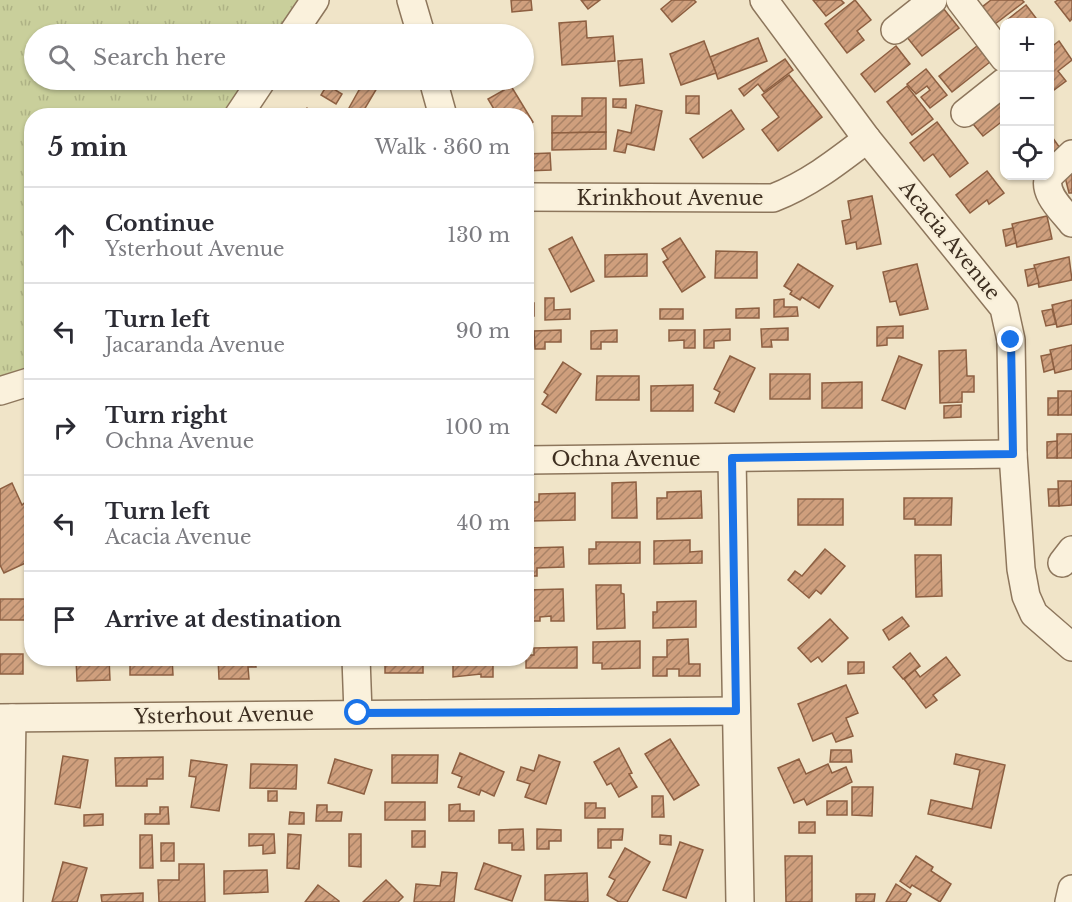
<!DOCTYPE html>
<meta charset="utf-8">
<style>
:root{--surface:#fff;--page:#f2f2f3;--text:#2b2b33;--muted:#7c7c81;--line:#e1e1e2}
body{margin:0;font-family:"Libre Baskerville",serif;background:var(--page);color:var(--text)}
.controls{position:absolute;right:18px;top:18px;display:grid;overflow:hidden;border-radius:12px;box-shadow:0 2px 4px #0004}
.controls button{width:54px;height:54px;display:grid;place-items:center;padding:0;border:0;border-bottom:2px solid var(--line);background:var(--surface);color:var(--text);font:30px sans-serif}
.stop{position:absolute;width:18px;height:18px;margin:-14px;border:4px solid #1a73e8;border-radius:50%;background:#fff}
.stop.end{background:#1a73e8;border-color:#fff;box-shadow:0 2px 6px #0008}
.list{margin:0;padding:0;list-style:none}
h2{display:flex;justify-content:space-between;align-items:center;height:78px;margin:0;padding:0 24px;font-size:26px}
h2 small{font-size:20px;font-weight:400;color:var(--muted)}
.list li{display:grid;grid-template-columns:39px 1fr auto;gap:18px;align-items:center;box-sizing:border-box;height:96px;padding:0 24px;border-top:2px solid var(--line)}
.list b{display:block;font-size:22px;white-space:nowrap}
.list p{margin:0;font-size:20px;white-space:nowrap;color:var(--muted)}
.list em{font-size:20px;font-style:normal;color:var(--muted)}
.icon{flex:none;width:33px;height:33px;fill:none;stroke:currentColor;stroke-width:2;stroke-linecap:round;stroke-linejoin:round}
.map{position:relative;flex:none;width:1072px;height:902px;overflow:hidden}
.search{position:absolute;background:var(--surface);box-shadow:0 2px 4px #0004;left:24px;top:24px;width:510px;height:66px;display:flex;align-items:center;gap:15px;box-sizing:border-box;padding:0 21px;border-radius:33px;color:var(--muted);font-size:22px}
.panel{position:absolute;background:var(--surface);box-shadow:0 2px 4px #0004;left:24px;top:108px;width:510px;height:558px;border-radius:24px}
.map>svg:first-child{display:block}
.grass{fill:url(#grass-tufts)}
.building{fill:url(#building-hatch);stroke:#8d5f41;stroke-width:1.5}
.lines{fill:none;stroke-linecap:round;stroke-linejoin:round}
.minor-casing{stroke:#8d765c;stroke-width:30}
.minor{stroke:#faf1dc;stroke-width:27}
.route{stroke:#1a73e8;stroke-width:8}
.labels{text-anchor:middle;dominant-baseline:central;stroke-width:4.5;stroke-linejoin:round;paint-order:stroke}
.street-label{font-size:20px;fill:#3d2e20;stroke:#f7eed8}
</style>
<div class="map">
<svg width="1072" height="902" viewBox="0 0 1072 902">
<defs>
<pattern id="grass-tufts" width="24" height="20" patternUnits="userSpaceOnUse" patternTransform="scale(1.5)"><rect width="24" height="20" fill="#c9cf9b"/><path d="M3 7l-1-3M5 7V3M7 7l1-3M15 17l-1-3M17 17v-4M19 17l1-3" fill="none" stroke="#aeb285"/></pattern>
<pattern id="building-hatch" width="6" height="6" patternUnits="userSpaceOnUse" patternTransform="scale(1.5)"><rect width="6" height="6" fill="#cf9f7d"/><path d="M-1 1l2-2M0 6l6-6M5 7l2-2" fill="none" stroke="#a98266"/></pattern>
</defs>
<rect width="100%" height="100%" fill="#f0e4c8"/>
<polygon class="grass" points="0,0 307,0 285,34 34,34 34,80 255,80 231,115 32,116 31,386 0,397"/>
<g class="building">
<polygon points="511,0 531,0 532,10 512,12"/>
<polygon points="581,0 600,0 588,9"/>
<polygon points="672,0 694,0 696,2 672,22 661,9"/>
<polygon points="813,0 841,0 844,3 826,16"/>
<polygon points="855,0 871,20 857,31 864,40 847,53 825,24"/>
<polygon points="991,0 1022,0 1024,2 995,24 982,7"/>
<polygon points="1058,0 1072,0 1072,19 1070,21 1055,2"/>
<polygon points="1026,5 1039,22 1009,22 1007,20"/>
<polygon points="943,8 959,28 922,56 906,36"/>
<polygon points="586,21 587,38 613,36 615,61 562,65 559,23"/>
<polygon points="758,38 767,61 718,79 710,57"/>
<polygon points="704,41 716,73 681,85 670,54"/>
<polygon points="1059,41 1072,60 1058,71 1066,81 1050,93 1050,48"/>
<polygon points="896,46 910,64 875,92 861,74"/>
<polygon points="977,46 990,62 952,92 939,76"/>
<polygon points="642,59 644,83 620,86 618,61"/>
<polygon points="785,59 793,70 764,92 758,84 744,96 739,89"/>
<polygon points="926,69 947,95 930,108 921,97 930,90 927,86 916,94 907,84"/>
<polygon points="789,75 822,117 778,151 762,130 779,117 762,95"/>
<polygon points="364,81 377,88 361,115 349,108"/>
<polygon points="327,85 342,94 336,104 321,95"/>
<polygon points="511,86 533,122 526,127 526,116 498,116 488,99"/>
<polygon points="907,86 933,119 912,135 887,102"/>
<polygon points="1004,91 1004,120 983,136 969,119"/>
<polygon points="686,96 699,96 699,114 686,113"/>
<polygon points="582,98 606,98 606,132 552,133 552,116 582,116"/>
<polygon points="613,99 626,99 626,108 613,107"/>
<polygon points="636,105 662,111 654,150 627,144 625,153 614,151 618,130 631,133"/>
<polygon points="307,108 318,116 302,116"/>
<polygon points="731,110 744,129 703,158 690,139"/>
<polygon points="937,122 968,163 950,177 933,154 924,161 910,143"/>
<polygon points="606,132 606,149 552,150 552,133"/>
<polygon points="1050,134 1060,148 1050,156"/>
<polygon points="550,153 551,170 526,171 526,154"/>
<polygon points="1072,167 1072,193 1069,193 1063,169"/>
<polygon points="987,171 1004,193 989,204 987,200 970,213 956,195"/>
<polygon points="872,196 881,244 857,249 856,242 846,244 842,221 851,219 848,201"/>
<polygon points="1047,216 1052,239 1017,247 1012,224"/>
<polygon points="1013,228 1016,243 1006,246 1003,230"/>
<polygon points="572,237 594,281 571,292 549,249"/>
<polygon points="680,238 705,277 682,292 663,262 668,259 662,249"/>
<polygon points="716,251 757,252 757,278 715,278"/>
<polygon points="647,254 647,276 605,277 605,255"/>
<polygon points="1069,257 1072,280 1039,287 1034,265"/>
<polygon points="798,264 833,286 819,308 802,297 800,300 790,294 792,291 784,286"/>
<polygon points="917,264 928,309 900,315 896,301 890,302 883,272"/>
<polygon points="1035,268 1039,283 1028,286 1025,270"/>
<polygon points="545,298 554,298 554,310 570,309 570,319 545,320"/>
<polygon points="784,299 784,307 797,307 798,316 774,317 774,300"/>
<polygon points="1072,300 1072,324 1057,327 1052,305"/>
<rect x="526" y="303" width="8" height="13"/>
<polygon points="759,308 759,318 736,318 736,309"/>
<rect x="660" y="309" width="23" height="10"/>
<polygon points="1052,309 1056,324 1046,326 1042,311"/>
<polygon points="903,326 903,338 887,338 887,345 877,346 877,327"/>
<polygon points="788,328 788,340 771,340 772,347 762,347 761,329"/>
<polygon points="730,329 730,340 714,341 714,348 704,348 704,330"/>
<polygon points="561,330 561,342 545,342 545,349 535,349 534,331"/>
<polygon points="617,330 617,342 601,342 601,349 591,349 591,331"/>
<polygon points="669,330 695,330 695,348 684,348 684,340 669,341"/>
<polygon points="1072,345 1072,369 1055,373 1050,350"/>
<polygon points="966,350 967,376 974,376 974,392 962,392 962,402 940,403 939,351"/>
<polygon points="1051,354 1054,369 1044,372 1041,356"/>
<polygon points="730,356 755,368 734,412 715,403 720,392 714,389"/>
<polygon points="899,356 922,365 905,409 882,400"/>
<polygon points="563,362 581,374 556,413 542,404 548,395 544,392"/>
<rect x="770" y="374" width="40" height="25"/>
<polygon points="597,376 639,376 639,400 596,400"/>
<polygon points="862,382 862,408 822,408 822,383"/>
<polygon points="693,385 693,411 651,411 651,386"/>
<rect x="1058" y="391" width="14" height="24"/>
<rect x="1048" y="398" width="10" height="17"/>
<polygon points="961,405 961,417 944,418 944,406"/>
<rect x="1057" y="434" width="15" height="24"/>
<polygon points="1057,441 1057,458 1047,458 1047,442"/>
<polygon points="1058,481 1072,481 1072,505 1059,506"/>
<polygon points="636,482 637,518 612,518 612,483"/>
<polygon points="12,483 22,505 32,496 32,560 4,573 0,565 0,489"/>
<polygon points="1048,489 1058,489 1059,506 1049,506"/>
<polygon points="701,491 702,518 657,519 657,498 667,498 667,492"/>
<polygon points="575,493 575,520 531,521 530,502 539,502 539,494"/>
<polygon points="904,498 952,498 951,525 915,525 915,519 904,519"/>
<rect x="798" y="499" width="45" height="26"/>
<polygon points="690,540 690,552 702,551 702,563 654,564 654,541"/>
<polygon points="596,542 640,542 640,563 589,564 589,549 596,549"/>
<polygon points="563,547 564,567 537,568 537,576 526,576 526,548"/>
<polygon points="825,549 845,566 821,594 816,590 809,598 788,580 795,571 802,576"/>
<polygon points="915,555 941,555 942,596 916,597"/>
<polygon points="596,585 621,585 621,593 624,594 625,628 597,629"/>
<polygon points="563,589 564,621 551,621 551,616 540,617 540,621 528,621 526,590"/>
<rect x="0" y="599" width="32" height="21"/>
<polygon points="696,601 696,627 653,628 653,612 657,612 657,602"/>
<polygon points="902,617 909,626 889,640 883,630"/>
<polygon points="830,619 848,638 822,662 818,657 811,662 798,648"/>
<polygon points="688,639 689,664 700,664 700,676 679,676 679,669 667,669 667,676 653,676 653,657 667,657 667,640"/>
<polygon points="640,641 640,668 602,669 602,663 593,663 593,642"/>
<polygon points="577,647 577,668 526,668 526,655 534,655 534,648"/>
<polygon points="910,653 920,666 903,679 893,667"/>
<rect x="0" y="654" width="23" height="20"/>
<polygon points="946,657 960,675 933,695 937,700 926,708 904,679 915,670 920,677"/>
<polygon points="76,658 109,658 110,680 77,681"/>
<polygon points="130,658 172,658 173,675 130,675"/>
<polygon points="218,658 255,658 256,667 248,667 249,679 219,679"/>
<polygon points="280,658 310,658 311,665 280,665"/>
<polygon points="385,658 434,658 434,665 423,665 423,673 385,673"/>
<polygon points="453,658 493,658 493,677 481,677 481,674 453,677"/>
<polygon points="848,662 864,662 864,673 848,674"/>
<polygon points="846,685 858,713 846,718 853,736 836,742 832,733 813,741 798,704"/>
<polygon points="670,739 699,785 674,800 645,754"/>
<polygon points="619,748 632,773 629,774 637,787 619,797 611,783 607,785 594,762"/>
<polygon points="831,750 851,750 852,762 830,762"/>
<polygon points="460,753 504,772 494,796 481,790 479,795 458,787 462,777 452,773"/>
<polygon points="956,754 1005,765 991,828 928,814 931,800 972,809 980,770 954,764"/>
<polygon points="392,755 438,755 437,783 392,783"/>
<polygon points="539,755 560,762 546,804 525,797 530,784 517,780 521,767 534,771"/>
<polygon points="63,756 88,760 80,808 55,804"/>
<polygon points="163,757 163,779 147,779 147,786 116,786 115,758"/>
<polygon points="335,759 372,770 364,794 328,783"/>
<polygon points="799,759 806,774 828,764 832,773 846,767 852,782 807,805 804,799 794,803 778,768"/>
<polygon points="191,760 227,765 219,811 191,807 196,777 189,776"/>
<polygon points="251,764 297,765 296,789 250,788"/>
<polygon points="852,787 873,787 872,816 852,815"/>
<rect x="268" y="791" width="9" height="10"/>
<polygon points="652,796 663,796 664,817 652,817"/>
<rect x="827" y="801" width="20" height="14"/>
<rect x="385" y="802" width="40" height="18"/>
<polygon points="585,803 596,803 596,808 605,808 605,818 585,818"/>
<polygon points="460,804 460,811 474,811 474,821 449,821 449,805"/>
<polygon points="317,805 327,805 327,812 342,812 341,821 316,821"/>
<polygon points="160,807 168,807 169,824 145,824 145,814 160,814"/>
<polygon points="290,812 304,813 304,824 289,824"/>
<polygon points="103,814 103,825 84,826 84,815"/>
<rect x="799" y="822" width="16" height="11"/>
<polygon points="523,829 524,850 512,850 512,843 499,843 499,830"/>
<polygon points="537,829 561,830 561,841 549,841 549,849 537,849"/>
<polygon points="598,829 623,829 622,840 611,840 611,848 598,848"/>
<rect x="412" y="831" width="13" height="16"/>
<polygon points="249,834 274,834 275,853 263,854 263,845 249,846"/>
<polygon points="288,834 301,835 299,869 287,868"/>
<polygon points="349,834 361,834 361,867 349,866"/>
<polygon points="140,835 152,835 153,868 140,868"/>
<polygon points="660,835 671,836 671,845 660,844"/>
<polygon points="680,842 703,850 686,898 663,890"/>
<rect x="161" y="843" width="13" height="18"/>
<polygon points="625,848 650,862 627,902 619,902 607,895 615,880 609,877"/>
<polygon points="785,856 812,856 812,902 786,902"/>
<polygon points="916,856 933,867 931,871 951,884 940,902 912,885 910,888 900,881"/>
<polygon points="63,862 87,868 77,902 52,902"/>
<polygon points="484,863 521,876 512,901 475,889"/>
<polygon points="179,864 204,864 205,902 159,902 158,880 179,880"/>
<polygon points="267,870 268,892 224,894 224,871"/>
<polygon points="442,872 457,873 454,902 414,902 416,884 440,886"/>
<polygon points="587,873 588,902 545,900 545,875"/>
<polygon points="386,880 403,897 398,902 363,902"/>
<polygon points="896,884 911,894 906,902 886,902"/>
<polygon points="318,885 339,901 339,902 305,902"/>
<polygon points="143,893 143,902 102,902 101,895"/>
<polygon points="856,894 875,894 874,902 856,902"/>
</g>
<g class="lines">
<defs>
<g id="minor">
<polyline points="411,0 421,34"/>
<polyline points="764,0 867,139 1004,308 1011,340 1013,454 1021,569 1026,596 1034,614 1072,647"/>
<polyline points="960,0 1004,58"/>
<polyline points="895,30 933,0"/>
<polyline points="292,34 315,0"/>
<polyline points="433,80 443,116"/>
<polyline points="965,113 1004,82"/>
<polyline points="238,116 262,80"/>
<polyline points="1050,175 1072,154"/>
<path d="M1049,176C1042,193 1062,210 1072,223"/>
<path d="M526,197L773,198C809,184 837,162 867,139"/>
<polyline points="0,391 32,381"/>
<polyline points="732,458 740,902"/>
<polyline points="526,460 1013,454"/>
<polyline points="1062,563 1072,550"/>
<polyline points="356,658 358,713"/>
<polyline points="0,718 736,711"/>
<polyline points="9,902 12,718"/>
<polyline points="1069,902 1072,889"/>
</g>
</defs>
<use href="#minor" class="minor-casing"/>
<use href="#minor" class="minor"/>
</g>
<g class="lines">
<polyline class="route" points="358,713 736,711 732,458 1013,454 1011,340"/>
</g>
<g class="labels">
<g class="street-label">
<text x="670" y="198">Krinkhout Avenue</text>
<text transform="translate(950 240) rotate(51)">Acacia Avenue</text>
<text x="626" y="459">Ochna Avenue</text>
<text transform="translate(224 715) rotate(-1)">Ysterhout Avenue</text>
</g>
</g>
</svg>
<div class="controls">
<button>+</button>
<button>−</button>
<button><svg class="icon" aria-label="locate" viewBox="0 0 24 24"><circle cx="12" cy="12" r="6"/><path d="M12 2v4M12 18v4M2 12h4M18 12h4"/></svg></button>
</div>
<div class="stop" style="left:358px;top:713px"></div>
<div class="stop end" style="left:1011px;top:340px"></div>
<div class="search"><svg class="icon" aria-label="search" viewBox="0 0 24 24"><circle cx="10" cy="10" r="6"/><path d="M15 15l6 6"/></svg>Search here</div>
<section class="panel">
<h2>5 min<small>Walk · 360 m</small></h2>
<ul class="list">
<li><svg class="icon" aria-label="ahead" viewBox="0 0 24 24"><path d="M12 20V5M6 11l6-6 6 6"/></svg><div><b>Continue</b><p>Ysterhout Avenue</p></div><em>130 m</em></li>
<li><svg class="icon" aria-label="left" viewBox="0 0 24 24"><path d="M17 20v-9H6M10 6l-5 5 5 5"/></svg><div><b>Turn left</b><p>Jacaranda Avenue</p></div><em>90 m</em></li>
<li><svg class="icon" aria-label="right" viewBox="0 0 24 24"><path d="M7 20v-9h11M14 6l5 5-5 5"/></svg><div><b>Turn right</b><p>Ochna Avenue</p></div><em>100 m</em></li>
<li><svg class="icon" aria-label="left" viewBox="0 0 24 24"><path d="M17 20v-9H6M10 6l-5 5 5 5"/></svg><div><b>Turn left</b><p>Acacia Avenue</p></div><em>40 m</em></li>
<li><svg class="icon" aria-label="arrive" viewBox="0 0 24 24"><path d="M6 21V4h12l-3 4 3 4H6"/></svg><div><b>Arrive at destination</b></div></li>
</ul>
</section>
</div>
